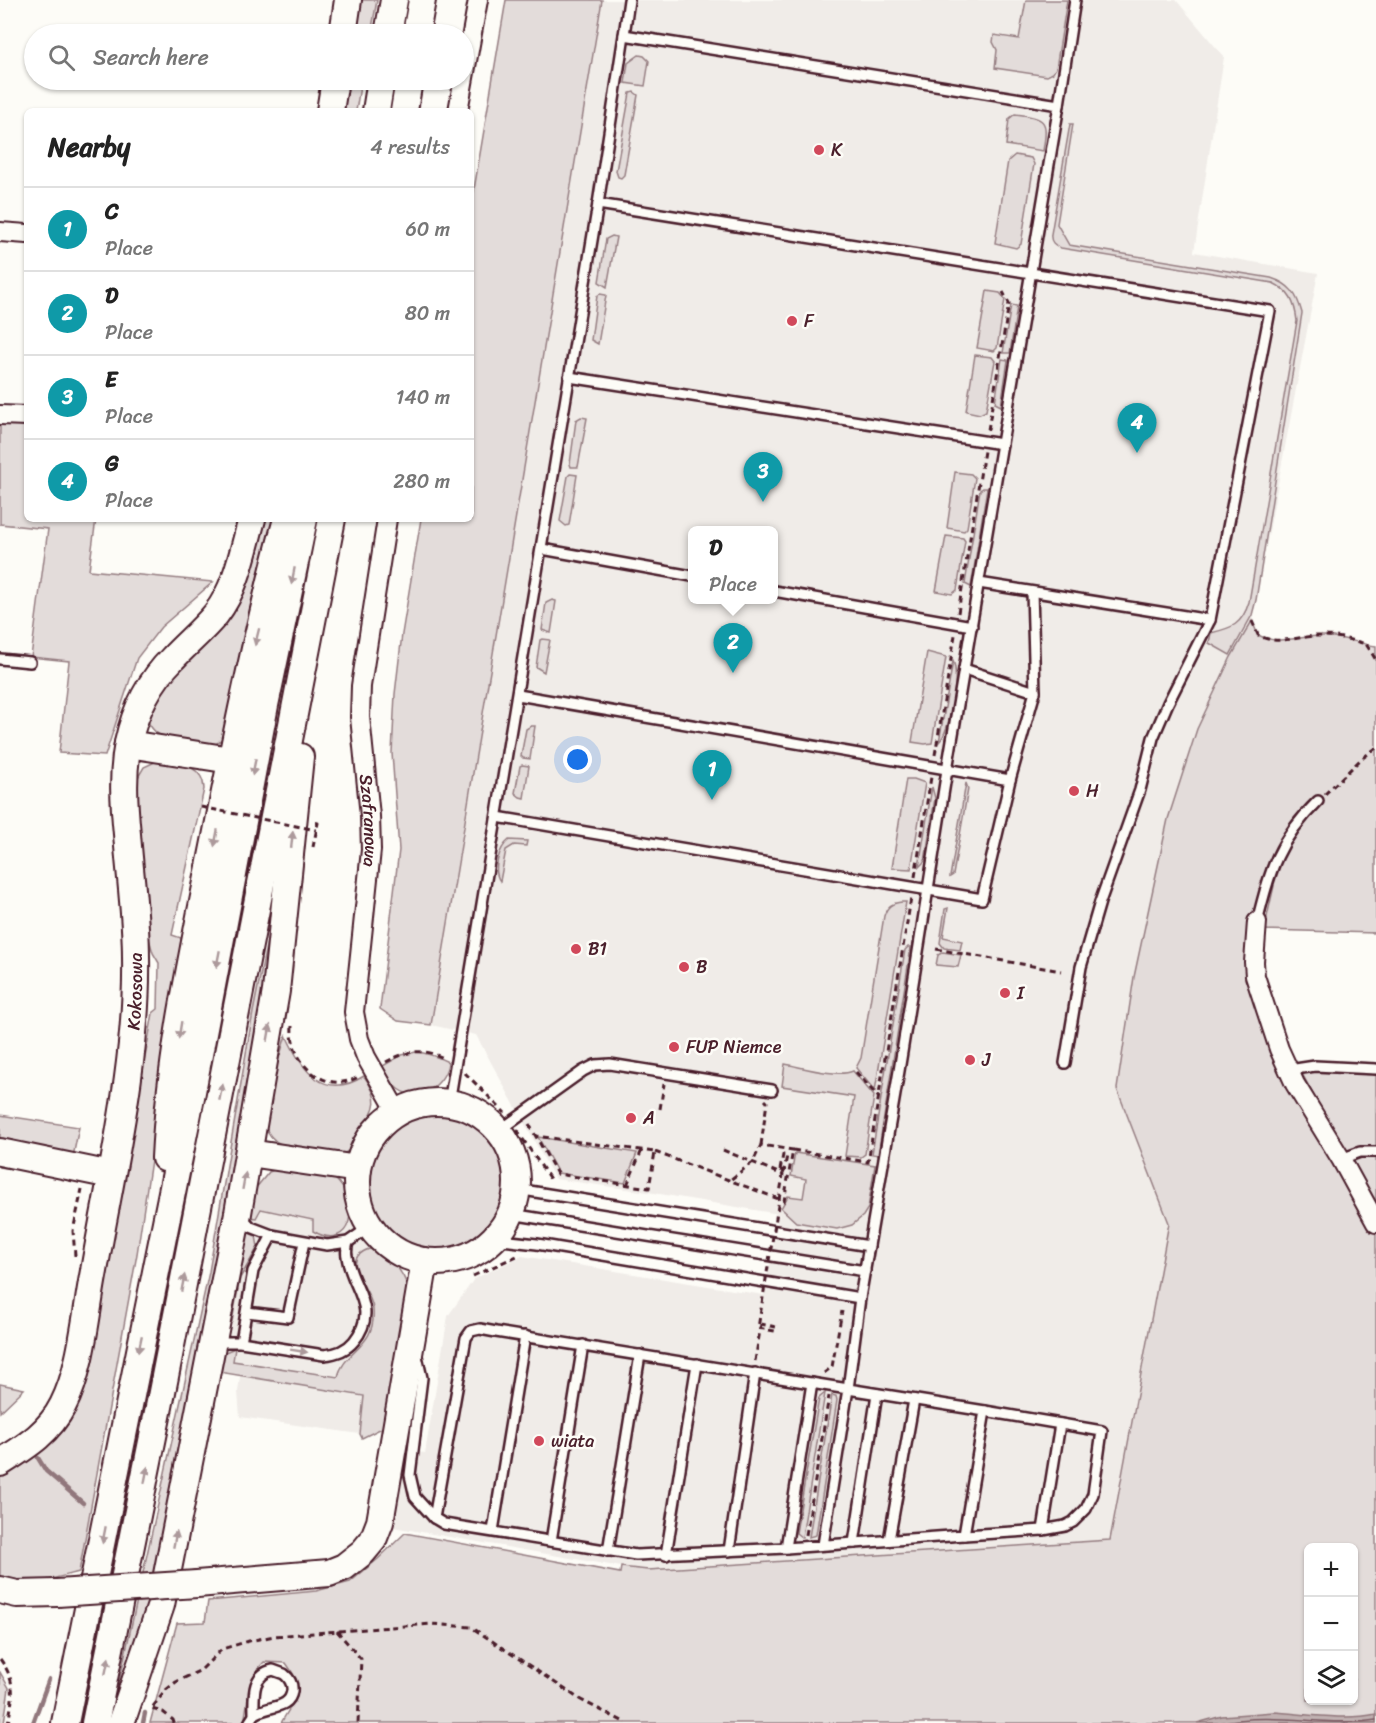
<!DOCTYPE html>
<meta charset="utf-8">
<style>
:root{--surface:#fff;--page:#f2f2f2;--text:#222;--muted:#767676;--line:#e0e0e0;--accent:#b45309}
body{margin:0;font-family:Sriracha,sans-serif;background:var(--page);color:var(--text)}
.controls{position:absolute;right:18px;bottom:18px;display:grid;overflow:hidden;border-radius:9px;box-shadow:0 2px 4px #0004}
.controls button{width:54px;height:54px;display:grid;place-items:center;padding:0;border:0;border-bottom:2px solid var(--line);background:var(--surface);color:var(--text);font:30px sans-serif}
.you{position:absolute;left:578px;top:760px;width:21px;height:21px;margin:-15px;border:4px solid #fff;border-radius:50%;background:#1a73e8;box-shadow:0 0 0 9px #1a73e833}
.badge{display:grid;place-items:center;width:39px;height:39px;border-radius:50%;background:var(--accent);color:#fff;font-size:20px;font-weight:700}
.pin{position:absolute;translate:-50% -50px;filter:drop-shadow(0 2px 3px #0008)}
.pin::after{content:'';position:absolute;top:32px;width:21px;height:18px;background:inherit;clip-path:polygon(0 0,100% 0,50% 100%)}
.popup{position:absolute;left:688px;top:526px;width:90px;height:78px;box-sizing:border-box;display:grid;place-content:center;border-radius:9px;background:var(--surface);filter:drop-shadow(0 2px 4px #0005);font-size:20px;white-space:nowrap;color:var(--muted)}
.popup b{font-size:22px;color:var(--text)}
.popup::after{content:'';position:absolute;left:50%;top:100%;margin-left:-12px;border:12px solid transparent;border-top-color:var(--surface)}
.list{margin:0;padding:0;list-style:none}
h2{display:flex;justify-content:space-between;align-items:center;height:78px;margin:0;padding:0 24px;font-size:26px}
h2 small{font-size:20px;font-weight:400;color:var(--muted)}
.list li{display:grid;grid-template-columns:39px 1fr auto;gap:18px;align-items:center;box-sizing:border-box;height:84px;padding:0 24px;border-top:2px solid var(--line)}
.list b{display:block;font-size:22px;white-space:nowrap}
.list p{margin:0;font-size:20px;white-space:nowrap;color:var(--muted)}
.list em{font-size:20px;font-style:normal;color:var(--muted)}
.icon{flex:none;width:33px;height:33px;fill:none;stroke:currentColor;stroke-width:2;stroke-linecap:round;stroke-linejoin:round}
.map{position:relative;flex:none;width:1376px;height:1723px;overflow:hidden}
.search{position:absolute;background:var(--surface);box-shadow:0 2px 4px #0004;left:24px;top:24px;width:450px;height:66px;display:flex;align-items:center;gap:15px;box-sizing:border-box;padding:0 21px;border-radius:33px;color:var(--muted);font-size:22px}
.panel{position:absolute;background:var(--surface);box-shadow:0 2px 4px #0004;left:24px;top:108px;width:450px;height:414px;border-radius:9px}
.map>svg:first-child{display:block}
.built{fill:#f0ece8;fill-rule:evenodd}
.green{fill:#e3dcda;stroke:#967e82;stroke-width:1.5;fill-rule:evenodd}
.water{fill:#c0b1b1;stroke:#91777b;stroke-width:1.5}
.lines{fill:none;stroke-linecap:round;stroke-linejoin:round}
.shore{stroke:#795961;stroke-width:1.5}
.stream{stroke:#91777b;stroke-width:4.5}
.lane-casing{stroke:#4a1f2b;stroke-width:14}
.street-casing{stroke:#4a1f2b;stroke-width:22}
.secondary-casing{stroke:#4a1f2b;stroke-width:30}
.path{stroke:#4a1f2b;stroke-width:3;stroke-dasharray:6 4.5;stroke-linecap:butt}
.lane{stroke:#fdfcf7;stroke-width:9}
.street{stroke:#fdfcf7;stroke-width:18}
.secondary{stroke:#fdfcf7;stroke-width:26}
.secondary-bridge-casing{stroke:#4a1f2b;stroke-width:30;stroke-linecap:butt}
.path-bridge{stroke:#4a1f2b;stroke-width:3;stroke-dasharray:6 4.5;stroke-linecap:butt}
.secondary-bridge{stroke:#fdfcf7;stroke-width:26}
.oneway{fill:#ac999b}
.poi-dot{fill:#d1495b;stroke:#fdfcf7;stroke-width:2}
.labels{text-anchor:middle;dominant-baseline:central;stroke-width:5;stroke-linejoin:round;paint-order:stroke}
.poi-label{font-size:18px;fill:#4a1f2b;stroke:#fdfcf7;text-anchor:start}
.street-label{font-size:18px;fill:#4a1f2b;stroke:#fdfcf7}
</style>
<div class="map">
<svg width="1376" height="1723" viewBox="0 0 1376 1723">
<rect width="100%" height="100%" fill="#fdfcf7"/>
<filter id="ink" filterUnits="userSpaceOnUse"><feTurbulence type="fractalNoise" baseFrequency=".0167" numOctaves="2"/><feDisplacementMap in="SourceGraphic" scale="12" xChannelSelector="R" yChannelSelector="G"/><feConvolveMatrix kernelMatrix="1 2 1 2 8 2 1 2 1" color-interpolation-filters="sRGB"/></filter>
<g filter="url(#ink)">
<g class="built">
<path d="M602,0H1176L1224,57L1194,252L1318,273L1252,621L1231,657L1197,729L1168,819L1134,977L1117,1089L1169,1223L1110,1540L648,1570L621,1567L393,1527L405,1450L425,1453L448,1316L474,1279L522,1256L764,1295L779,1214L648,1192L555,1179L476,1035L431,1025ZM692,530H774V600H692Z"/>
<polygon points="261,1209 313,1220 312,1228 351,1216 351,1211 360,1231 375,1249 364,1250 357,1273 371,1295 373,1323 359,1348 340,1366 338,1377 233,1361 227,1350 240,1278 258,1243 253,1234 246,1235 247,1210 260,1214"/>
<polygon points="240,1376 364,1396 360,1434 240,1417 238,1392"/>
</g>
<g class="green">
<polygon points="359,0 377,0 371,34 353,34"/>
<polygon points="506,0 602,0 431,1025 398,1021 380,1009 399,850 392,753 395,694 402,634 421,519 471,519 471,207"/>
<polygon points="1026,0 1067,0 1056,68 1053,73 1047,76 995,68 997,50 993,42 994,35 1019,39"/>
<polygon points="639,55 644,56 649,61 645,86 625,83 628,63"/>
<polygon points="345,80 361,80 356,111 340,111"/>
<polygon points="634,92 638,95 624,175 621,178 618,177 616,171 630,93"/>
<path d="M1015,114C1047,118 1048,120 1043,151L1006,145L1009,119Z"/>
<path d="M1070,124H1073L1057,224L1069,245L1271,278C1290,284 1297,294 1302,313L1256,600L1252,615L1230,655L1209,643L1211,633C1232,628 1242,625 1249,602L1297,321C1295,303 1290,291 1273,283L1061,248C1054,245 1050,242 1051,234Z"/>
<polygon points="1015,155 1031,158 1034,164 1021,244 1016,248 995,243 1008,161"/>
<polygon points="612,236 616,237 607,287 599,282 606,239"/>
<polygon points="987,291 1000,293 1005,299 997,348 994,351 977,348"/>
<polygon points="600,294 606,295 598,344 591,340 597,296"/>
<polygon points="1011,305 1017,306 1010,353 1003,353"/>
<polygon points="975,355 992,357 995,361 986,411 980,414 966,411"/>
<polygon points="1002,359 1008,360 1001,406 995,403"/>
<polygon points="0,415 27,416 27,519 96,519 89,570 213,582 161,627 137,658 105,756 59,753 69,661 31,657 48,529 0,524"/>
<polygon points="581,417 587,418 578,467 571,467 570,464 576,420"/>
<polygon points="955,472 971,474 975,478 967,528 964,531 947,528"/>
<polygon points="570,474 577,475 569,525 566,526 560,521 568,476"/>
<polygon points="983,488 987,488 971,587 965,584 980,490"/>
<path d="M261,519H275L229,732L214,746C189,742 154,746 146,716Z"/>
<polygon points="315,519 323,519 85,1723 77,1723"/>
<polygon points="946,536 963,538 965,541 957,590 952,594 936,591"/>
<polygon points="552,600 556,601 551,633 542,630 546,603"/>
<path d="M1252,621L1258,635C1279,646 1301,635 1324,636C1342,637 1358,643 1376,646V933L1264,930L1274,886L1264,885L1247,940L1252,990L1376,1223V1723H281C296,1696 307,1691 286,1663L264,1662C248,1677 248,1702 244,1723H150L177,1623L205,1622L208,1601L316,1591L350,1582L378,1559L405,1533L620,1573L621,1567L648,1570L1110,1540L1169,1223L1117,1089L1134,977L1168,819L1197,729L1231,657ZM1308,1548H1354V1700H1308Z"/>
<polygon points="542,639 550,640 544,672 536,667 540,640"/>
<polygon points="927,652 946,657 932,743 925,744 912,742"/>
<path d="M953,661C960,674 950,732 939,742Z"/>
<polygon points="531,726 535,726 530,759 523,758 521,756 526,729"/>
<path d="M157,761C178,764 203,763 204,789L172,935L181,938L176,992L137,1254L79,1572C51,1579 28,1587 0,1578V1476L33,1455L63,1426L87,1380L153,1013L158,1009L159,963L153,953L148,935L139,843L137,789V779L144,767Z"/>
<polygon points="522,765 529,766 524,798 520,797 515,793 520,766"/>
<polygon points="906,779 914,779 925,783 911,869 892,868"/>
<polygon points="966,783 968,789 953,875 950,877"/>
<polygon points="932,787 935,798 926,855 925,861 919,867"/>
<path d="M509,840L527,841L526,846L514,845L506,850L500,881C492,870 499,848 509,840Z"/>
<polygon points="276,896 270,960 241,1145 140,1648 110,1723 209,1272 253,1012"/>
<path d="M902,902H906L875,1091L856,1068L861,1058L884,916C887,906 892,903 902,902Z"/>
<polygon points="948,908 943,937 962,941 960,950 944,948 940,943 945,909"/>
<polygon points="908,947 911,947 878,1155 872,1154 905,950"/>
<polygon points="943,952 961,955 958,967 936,965 938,955"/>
<path d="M286,1035C301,1069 323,1102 364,1076C382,1101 375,1108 361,1131C357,1139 353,1149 345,1153C334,1159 292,1150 281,1144C273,1141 269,1134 265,1127L272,1082Z"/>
<path d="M416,1052C428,1053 438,1057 448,1062C446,1084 419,1104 398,1089C391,1084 386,1074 381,1067L402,1055Z"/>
<path d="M785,1064C802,1067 837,1078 853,1071L874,1096L865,1154L861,1157L845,1156L854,1097L782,1086Z"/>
<polygon points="1299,1068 1376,1072 1376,1205 1363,1187"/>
<polygon points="0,1115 79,1127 69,1177 0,1167"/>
<circle cx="437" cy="1183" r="68"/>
<polygon points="538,1137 637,1153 625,1183 558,1173"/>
<polygon points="795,1153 875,1165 868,1208 863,1216 852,1225 837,1229 796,1222 781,1208 788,1196 803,1198 806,1179 791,1176"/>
<path d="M274,1170L334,1178C362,1202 352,1254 313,1231V1220L261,1209L256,1218L249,1217L250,1195L269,1172Z"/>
<polygon points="249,1233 256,1236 258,1247 240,1278 232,1322 230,1323 246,1235"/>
<path d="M369,1249C386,1251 404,1271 408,1289L386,1426L362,1438L360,1434L364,1396L219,1372L225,1352L235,1348L233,1361L338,1377C343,1351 377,1347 373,1309C371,1287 337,1260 369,1249Z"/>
<polygon points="0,1384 24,1389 0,1412"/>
<polygon points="825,1393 802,1537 801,1537 796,1533 819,1398"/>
<polygon points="832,1395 836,1396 837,1400 816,1535 809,1537"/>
<polygon points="0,1672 9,1688 4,1723 0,1723"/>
</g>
<path class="water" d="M1274,1712C1305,1714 1346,1721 1376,1714V1723H1197L1222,1716Z"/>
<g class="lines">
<path class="shore" d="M1220,1723C1252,1716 1286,1719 1319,1721C1337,1722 1358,1723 1376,1720"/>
<g class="stream">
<polyline points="38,1458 46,1471 83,1503"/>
<polyline points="33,1723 49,1679"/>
<polyline points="143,1723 145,1713"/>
</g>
<defs>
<g id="lane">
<polyline points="624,35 629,0"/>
<polyline points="1059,105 1075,0"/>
<polyline points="598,204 624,35 1059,105 947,770 899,1071 860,1298 848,1389 496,1332 480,1329 471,1331 466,1338 434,1518 444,1524 636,1555 786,1548 964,1535 985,1411 848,1389 823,1545"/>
<polyline points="569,377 1002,444"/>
<polyline points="542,549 692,576"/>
<polyline points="979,583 1210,620"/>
<polyline points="774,591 972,626"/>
<polyline points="0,659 30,662"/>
<polyline points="964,669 1035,692"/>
<polyline points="518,695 1010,780"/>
<polyline points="497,817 982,899 1010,780 1035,692 1032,592"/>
<path d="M1257,922C1270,870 1278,840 1318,801"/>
<polyline points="1289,1070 1315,1066 1376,1069"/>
<polyline points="449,1103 598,204 1270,311 1210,620 1168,703 1153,738 1140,790 1100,902 1081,967 1065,1063"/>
<polyline points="499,1131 583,1071 595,1065 610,1064 772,1090"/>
<polyline points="1341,1159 1360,1152 1376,1152"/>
<polyline points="517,1189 869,1246"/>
<polyline points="511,1214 865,1271"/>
<polyline points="242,1217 251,1227 272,1235 327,1245 348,1242 371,1226"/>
<polyline points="493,1239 537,1244 860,1298"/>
<polyline points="247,1312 288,1317 304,1242"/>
<polyline points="241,1342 253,1271 272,1235"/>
<path d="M217,1346L222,1342H241L324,1355C336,1354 346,1351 354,1341C381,1308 350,1287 347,1256C346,1252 347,1246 348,1242"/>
<polyline points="417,1356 422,1378 410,1475 415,1497 434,1518"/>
<polyline points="1043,1530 1060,1424"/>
<polyline points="493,1531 525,1336"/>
<polyline points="964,1535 1043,1530 1065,1526 1073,1522 1086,1509 1093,1494 1102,1431 985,1411"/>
<polyline points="889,1540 914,1400"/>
<polyline points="551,1541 583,1345"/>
<polyline points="854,1543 877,1394"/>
<polyline points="786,1548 812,1383"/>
<polyline points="608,1551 640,1355"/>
<polyline points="729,1551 755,1373"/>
<polyline points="666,1555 697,1364"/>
<path d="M249,1723C249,1722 254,1716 254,1715C266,1705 290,1710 292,1691C293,1683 289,1678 284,1674L273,1670C251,1674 254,1698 254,1715"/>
</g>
<g id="street">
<polyline points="458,111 478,0"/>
<polyline points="0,232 27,234"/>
<polyline points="0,415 27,416"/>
<path id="s1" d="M387,519L361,686L360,717L370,816L371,850L354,1012L359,1039L366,1057L398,1113"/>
<polyline points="1257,922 1254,962 1255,976 1279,1049 1295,1084 1341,1159 1376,1223"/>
</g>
<g id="secondary">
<polyline points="343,34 348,0"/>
<polyline points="388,34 394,0"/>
<polyline points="416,34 422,0"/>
<polyline points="330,111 335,80"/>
<polyline points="376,111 381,80"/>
<polyline points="404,111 409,80"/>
<polyline points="128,744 231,760"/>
<circle cx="437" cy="1182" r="80"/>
<polyline points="0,1152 111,1175"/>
<polyline points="249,1153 358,1169"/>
<path d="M165,1158C170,1055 193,953 213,852C235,741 257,629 287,519"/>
<path id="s2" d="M0,1463C25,1447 49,1433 63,1405C82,1369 86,1311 94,1271C112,1167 138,1062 136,957C136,916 130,875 127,834C124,804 122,773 128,743C135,710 149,682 173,658C187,643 203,630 216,614C237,587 243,551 252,519"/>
<polyline points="197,1584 329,1573 344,1567 363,1552 373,1540 380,1522 425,1261"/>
<polyline points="0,1590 17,1594 57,1593"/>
<polyline points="65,1723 188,1113 265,705 304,519"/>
<polyline points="95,1723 161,1397 332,519"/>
<polyline points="121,1723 161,1605 238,1213 276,991 300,757"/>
</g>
</defs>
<use href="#lane" class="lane-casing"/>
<use href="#street" class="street-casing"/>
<use href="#secondary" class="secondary-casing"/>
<g class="path">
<polyline points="988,430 1009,303 1003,292"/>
<polyline points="958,613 984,451"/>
<path d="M1252,621L1258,635C1277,646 1298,636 1319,636C1335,635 1351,640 1366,644L1376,660"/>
<polyline points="935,755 955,635"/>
<polyline points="1325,794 1360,760 1376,748"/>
<polyline points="313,847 318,823 313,822"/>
<polyline points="915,877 931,777"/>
<polyline points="936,949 1061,971"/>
<path d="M292,1026C289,1062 325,1097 360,1076"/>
<path d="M386,1062C407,1051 424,1047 445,1059"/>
<polyline points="856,1072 879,1098"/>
<polyline points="465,1073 505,1113"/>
<polyline points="660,1109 664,1084"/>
<polyline points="529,1124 557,1174 649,1188 655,1152 536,1136"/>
<polyline points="519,1130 518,1132 552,1182"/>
<polyline points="761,1145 767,1102 765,1100"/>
<polyline points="793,1150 868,1162 911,898"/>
<polyline points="655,1152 784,1201 793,1150 761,1145 753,1162 730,1180"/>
<polyline points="780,1170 789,1171"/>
<polyline points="627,1185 642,1150"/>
<polyline points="75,1256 73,1231 82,1189"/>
<polyline points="473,1276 519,1255"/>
<polyline points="755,1361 761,1324"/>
<polyline points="824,1373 832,1367 842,1311"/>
<polyline points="806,1535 829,1396"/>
<polyline points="337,1631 361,1659 358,1723"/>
<path d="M0,1659C17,1682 13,1697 8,1723"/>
<polyline points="174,1723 173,1720 163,1712 151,1709 166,1690 176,1682 201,1670 222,1649 249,1641 274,1636 431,1624 471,1627 581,1700 626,1723"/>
</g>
<use href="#lane" class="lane"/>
<use href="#street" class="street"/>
<use href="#secondary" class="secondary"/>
<defs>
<polyline id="secondary-bridge" points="57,1593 197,1584"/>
</defs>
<use href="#secondary-bridge" class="secondary-bridge-casing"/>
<g class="path-bridge">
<polyline points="201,807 316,830"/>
<polyline points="723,1150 783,1175 758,1328 775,1331 776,1327 761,1324"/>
<polyline points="780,1170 783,1155 787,1156 783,1175"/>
</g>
<use href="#secondary-bridge" class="secondary-bridge"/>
</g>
<defs><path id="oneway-solid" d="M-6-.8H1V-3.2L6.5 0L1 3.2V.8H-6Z" transform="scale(1.5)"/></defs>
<g class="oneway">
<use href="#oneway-solid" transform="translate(293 576) rotate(101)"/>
<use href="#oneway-solid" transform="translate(257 637) rotate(104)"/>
<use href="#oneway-solid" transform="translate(254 767) rotate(101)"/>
<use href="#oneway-solid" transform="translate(216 838) rotate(101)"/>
<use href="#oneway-solid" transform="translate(292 840) rotate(-84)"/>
<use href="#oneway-solid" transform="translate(218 959) rotate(101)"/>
<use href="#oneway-solid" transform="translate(180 1030) rotate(99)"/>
<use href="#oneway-solid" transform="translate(269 1033) rotate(-80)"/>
<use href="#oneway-solid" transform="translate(221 1092) rotate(-79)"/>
<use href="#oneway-solid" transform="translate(244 1181) rotate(-80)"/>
<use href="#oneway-solid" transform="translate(183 1283) rotate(-79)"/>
<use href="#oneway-solid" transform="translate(140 1344) rotate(102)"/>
<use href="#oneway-solid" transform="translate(299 1351) rotate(9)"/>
<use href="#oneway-solid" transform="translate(146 1475) rotate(-79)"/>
<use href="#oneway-solid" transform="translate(104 1535) rotate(101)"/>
<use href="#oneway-solid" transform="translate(175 1539) rotate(-79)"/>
<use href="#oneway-solid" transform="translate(107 1666) rotate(-78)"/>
</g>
</g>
<g class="poi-dot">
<circle cx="819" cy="150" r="6"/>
<circle cx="792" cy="321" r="6"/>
<circle cx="1074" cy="791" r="6"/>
<circle cx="576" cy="949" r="6"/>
<circle cx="684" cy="967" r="6"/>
<circle cx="1005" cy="993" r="6"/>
<circle cx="674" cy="1047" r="6"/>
<circle cx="970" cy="1060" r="6"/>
<circle cx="631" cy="1118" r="6"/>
<circle cx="539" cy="1441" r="6"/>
</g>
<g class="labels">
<g class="poi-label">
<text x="831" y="150">K</text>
<text x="804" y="321">F</text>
<text x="1086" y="791">H</text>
<text x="588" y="949">B1</text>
<text x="696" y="967">B</text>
<text x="1017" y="993">I</text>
<text x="686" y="1047">FUP Niemce</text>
<text x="982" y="1060">J</text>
<text x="643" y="1118">A</text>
<text x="551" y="1441">wiata</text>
</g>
<g class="street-label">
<text stroke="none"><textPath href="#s1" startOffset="304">Szafranowa</textPath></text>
<text stroke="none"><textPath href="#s2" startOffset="508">Kokosowa</textPath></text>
</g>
</g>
</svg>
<div class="controls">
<button>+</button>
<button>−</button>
<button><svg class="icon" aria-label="layers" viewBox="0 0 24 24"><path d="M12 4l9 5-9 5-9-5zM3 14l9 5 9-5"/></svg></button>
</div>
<div class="you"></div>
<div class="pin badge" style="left:712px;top:800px;background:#0f9aa8">1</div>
<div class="pin badge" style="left:733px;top:673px;background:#0f9aa8">2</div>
<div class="popup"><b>D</b>Place</div>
<div class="pin badge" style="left:763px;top:502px;background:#0f9aa8">3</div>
<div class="pin badge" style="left:1137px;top:453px;background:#0f9aa8">4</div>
<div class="search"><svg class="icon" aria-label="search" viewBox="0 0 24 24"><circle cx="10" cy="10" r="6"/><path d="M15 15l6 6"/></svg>Search here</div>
<section class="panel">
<h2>Nearby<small>4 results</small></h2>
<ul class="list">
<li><span class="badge" style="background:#0f9aa8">1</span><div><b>C</b><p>Place</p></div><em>60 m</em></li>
<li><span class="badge" style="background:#0f9aa8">2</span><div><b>D</b><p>Place</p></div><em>80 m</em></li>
<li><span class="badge" style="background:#0f9aa8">3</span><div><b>E</b><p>Place</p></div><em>140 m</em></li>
<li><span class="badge" style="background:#0f9aa8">4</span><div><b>G</b><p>Place</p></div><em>280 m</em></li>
</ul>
</section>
</div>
